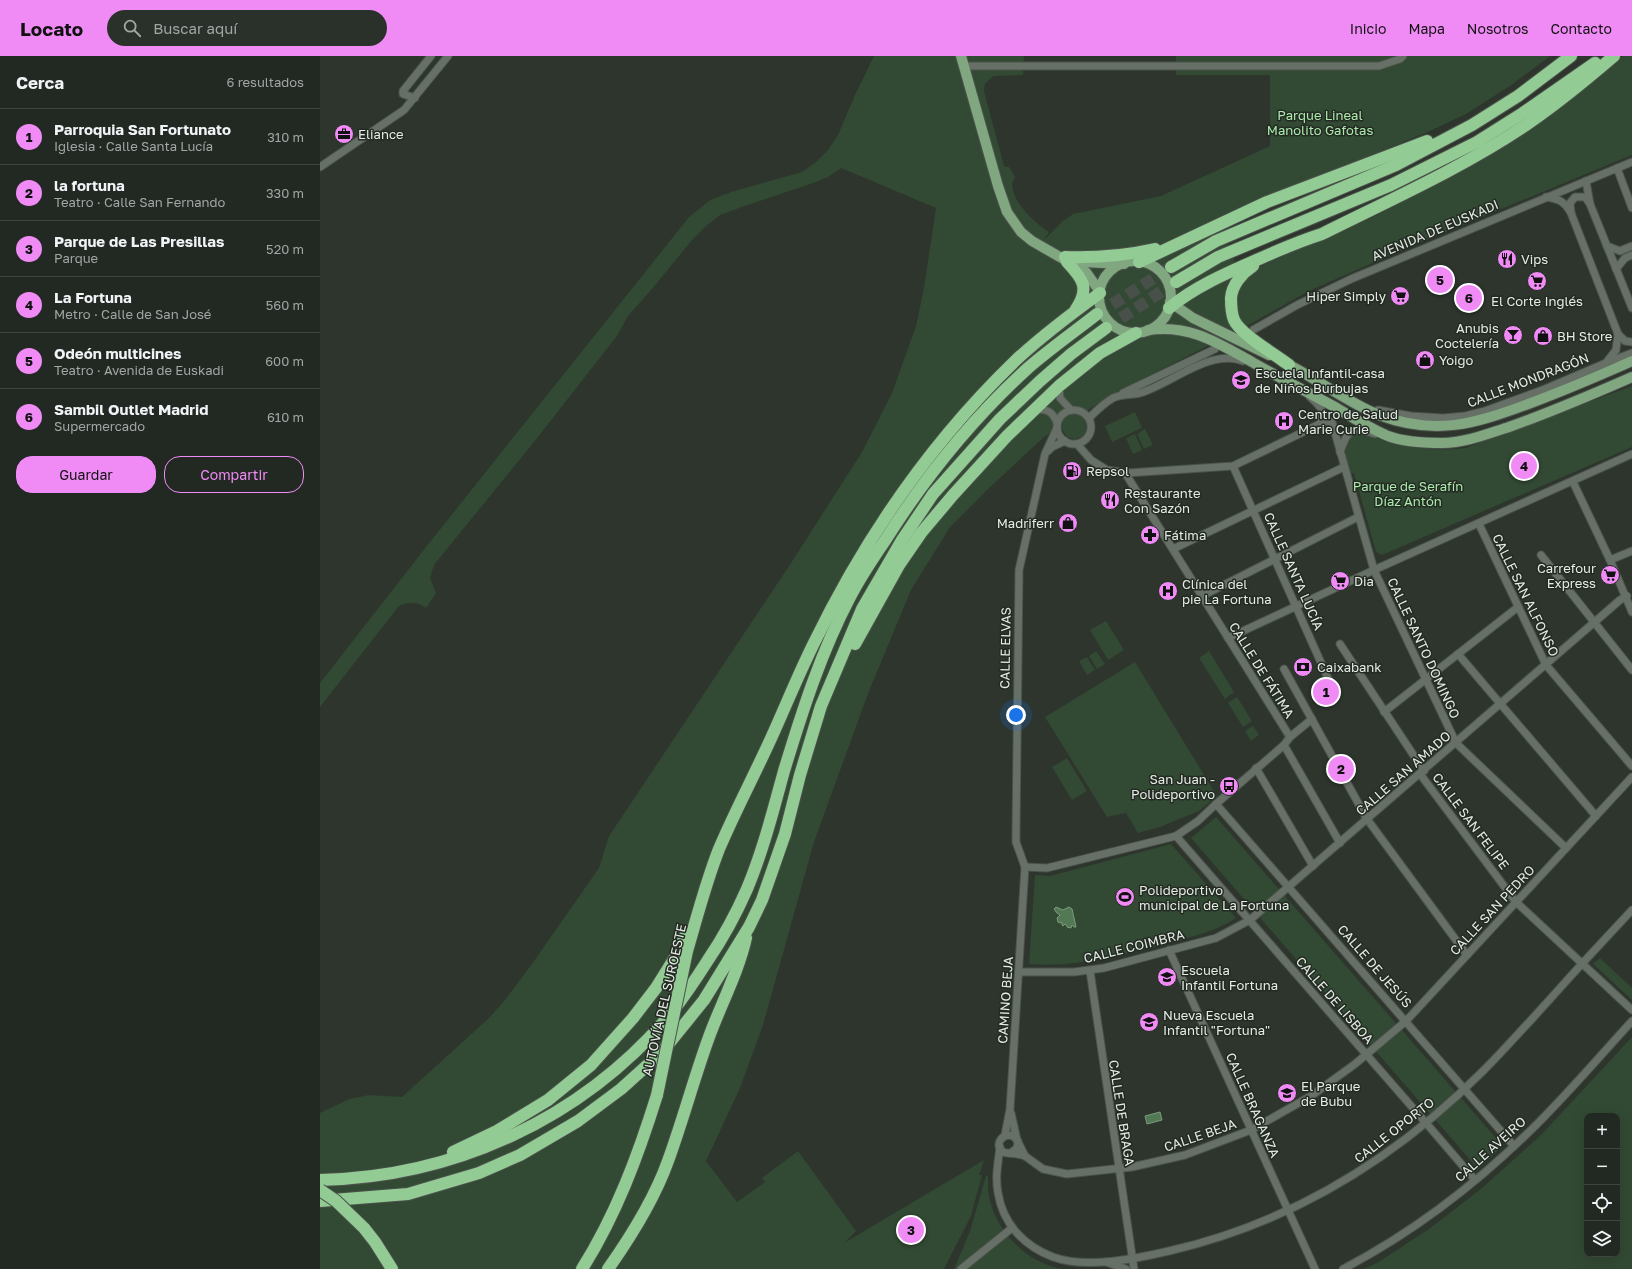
<!DOCTYPE html>
<html lang="es">
<meta charset="utf-8">
<style>
:root{--surface:#222822;--page:#2a302a;--text:#f1f3f6;--muted:#a2a6a5;--line:#3f4440;--accent:#f08bf6}
body{margin:0;font-family:"Golos Text",sans-serif;background:var(--page);color:var(--text)}
.controls{position:absolute;right:12px;bottom:12px;display:grid;overflow:hidden;border-radius:8px;box-shadow:0 4px 16px #0002}
.controls button{width:36px;height:36px;display:grid;place-items:center;padding:0;border:0;border-bottom:1px solid var(--line);background:var(--surface);color:var(--text);font:20px sans-serif}
.you{position:absolute;left:696px;top:659px;width:14px;height:14px;margin:-10px;border:3px solid #fff;border-radius:50%;background:#1a73e8;box-shadow:0 0 0 6px #1a73e833}
.badge{display:grid;place-items:center;width:26px;height:26px;border-radius:50%;background:var(--accent);color:#111;font-size:13px;font-weight:700}
.pin{position:absolute;translate:-50% -50%;border:2px solid #fff;box-shadow:0 1px 4px #0006}
.list{margin:0;padding:0;list-style:none}
h2{display:flex;justify-content:space-between;align-items:center;height:52px;margin:0;padding:0 16px;font-size:17px}
h2 small{font-size:13px;font-weight:400;color:var(--muted)}
.list li{display:grid;grid-template-columns:26px 1fr auto;gap:12px;align-items:center;box-sizing:border-box;height:56px;padding:0 16px;border-top:1px solid var(--line)}
.list b{display:block;font-size:15px;white-space:nowrap}
.list p{margin:0;font-size:13px;white-space:nowrap;color:var(--muted)}
.list em{font-size:13px;font-style:normal;color:var(--muted)}
.actions{display:flex;gap:8px;padding:12px 16px}
.actions a{flex:1;padding:9px 0;border:1px solid var(--accent);border-radius:16px;text-align:center;font-size:14px;color:var(--accent)}
.actions .main{background:var(--accent);color:#111}
.icon{flex:none;width:22px;height:22px;fill:none;stroke:currentColor;stroke-width:2;stroke-linecap:round;stroke-linejoin:round}
.map{position:relative;flex:none;width:1312px;height:1213px;overflow:hidden}
header{display:flex;align-items:center;gap:24px;box-sizing:border-box;height:56px;padding:0 20px;background:var(--accent);color:#111}
header strong{font-size:19px}
nav{display:flex;gap:22px;margin-inline-start:auto;font-size:14px}
.search{width:280px;height:36px;background:var(--page);display:flex;align-items:center;gap:10px;box-sizing:border-box;padding:0 14px;border-radius:22px;color:var(--muted);font-size:15px}
main{display:flex}
aside{flex:1;background:var(--surface)}
.map>svg:first-child{display:block}
.green{fill:#324933;fill-rule:evenodd}
.water{fill:#527953;stroke:#7e9b7f}
.lines{fill:none;stroke-linecap:round;stroke-linejoin:round}
.motorway-tunnel{stroke:#495049;stroke-width:12;stroke-dasharray:12 6;stroke-linecap:butt}
.minor-casing{stroke:#4b524b;stroke-width:9}
.primary-casing{stroke:#4b524b;stroke-width:12}
.motorway-casing{stroke:#4b524b;stroke-width:14}
.minor{stroke:#677067;stroke-width:7}
.primary{stroke:#81a781;stroke-width:10}
.motorway{stroke:#92cb93;stroke-width:12}
.motorway-bridge-casing{stroke:#4b524b;stroke-width:14;stroke-linecap:butt}
.motorway-bridge{stroke:#92cb93;stroke-width:12}
.labels{text-anchor:middle;dominant-baseline:central;stroke-width:3;stroke-linejoin:round;paint-order:stroke}
.park-label{font-size:13px;fill:#aceaad;stroke:#232b23}
.poi-label{font-size:13px;fill:#e5ebe5;stroke:#232b23;text-anchor:start}
.street-label{font-size:13px;fill:#e5ebe5;stroke:#232b23}
</style>
<header>
<strong>Locato</strong>
<div class="search"><svg class="icon" aria-label="search" viewBox="0 0 24 24"><circle cx="10" cy="10" r="6"/><path d="M15 15l6 6"/></svg>Buscar aquí</div>
<nav><a>Inicio</a><a>Mapa</a><a>Nosotros</a><a>Contacto</a></nav>
</header>
<main>
<aside>
<h2>Cerca<small>6 resultados</small></h2>
<ul class="list">
<li><span class="badge">1</span><div><b>Parroquia San Fortunato</b><p>Iglesia · Calle Santa Lucía</p></div><em>310 m</em></li>
<li><span class="badge">2</span><div><b>la fortuna</b><p>Teatro · Calle San Fernando</p></div><em>330 m</em></li>
<li><span class="badge">3</span><div><b>Parque de Las Presillas</b><p>Parque</p></div><em>520 m</em></li>
<li><span class="badge">4</span><div><b>La Fortuna</b><p>Metro · Calle de San José</p></div><em>560 m</em></li>
<li><span class="badge">5</span><div><b>Odeón multicines</b><p>Teatro · Avenida de Euskadi</p></div><em>600 m</em></li>
<li><span class="badge">6</span><div><b>Sambil Outlet Madrid</b><p>Supermercado</p></div><em>610 m</em></li>
</ul>
<div class="actions"><a class="main">Guardar</a><a>Compartir</a></div>
</aside>
<div class="map">
<svg width="1312" height="1213" viewBox="0 0 1312 1213">
<rect width="100%" height="100%" fill="#2d352d"/>
<g class="green">
<path d="M554,0H704L703,19L673,20L665,28L664,35L684,110L686,111H689L695,121L692,127C692,147 714,166 729,176L724,184L743,165L753,158L841,140L950,90V19H856V0H1230L1190,30L1146,58L1110,75L896,163L923,224L934,214L954,204L1049,163L1118,127L1232,57L1303,0H1312V99L1075,197L989,235L925,271L795,337L760,359C780,376 749,397 741,370L724,381L667,434L630,471L591,534L549,635L494,786L443,969L420,1032L386,1105L417,1146L445,1126L442,1122L478,1095L536,1175L524,1187L664,1104L659,1119H662L651,1160L624,1213H0V1057L29,1043L49,1039L82,1041L169,962L185,944L214,905L279,812L289,780L473,504L542,396L572,337L596,270L604,232L616,152L521,112L508,121L496,126L419,152L400,159L386,170L372,184L332,233L308,260L297,280L214,386L114,509L110,522L116,537L106,552C96,545 89,546 79,550L0,651V627L106,491L369,161L390,144L411,136L482,116L496,106L508,94L518,79L535,39Z"/>
<path d="M1312,330V391L1062,499L1056,496L1034,417H1029C1025,401 1019,381 1041,377C1079,390 1105,396 1146,392Z"/>
<polygon points="815,356 822,372 792,386 785,370"/>
<polygon points="825,373 833,389 824,393 817,378"/>
<polygon points="815,378 822,394 813,398 806,382"/>
<polygon points="786,565 804,594 788,604 770,574"/>
<polygon points="776,595 785,608 777,613 769,600"/>
<polygon points="889,595 914,636 905,643 879,602"/>
<polygon points="767,601 775,614 767,619 759,605"/>
<polygon points="815,606 897,740 879,755 840,771 818,777 806,757 787,761 725,661"/>
<polygon points="917,641 932,665 923,671 908,647"/>
<polygon points="933,670 939,679 931,685 925,675"/>
<polygon points="747,702 767,735 752,744 732,711"/>
<polygon points="896,761 1183,1090 1158,1113 871,782"/>
<path d="M851,788L916,862C896,876 870,881 847,887C801,899 757,912 709,908L715,819L730,820Z"/>
<polygon points="1280,902 1312,932 1312,944 1273,908"/>
<path d="M1312,981V1213H1043L1057,1207L1109,1173L1162,1132L1221,1079ZM1267,1060H1297V1198H1267Z"/>
<path d="M666,1120H668C668,1127 668,1135 669,1141C677,1177 707,1207 743,1213H634L650,1175Z"/>
</g>
<g class="water">
<polygon points="736,851 743,854 749,851 752,853 756,871 754,871 752,869 751,872 747,871 747,870 745,868 743,870 742,869 742,866 740,867 738,866 737,862 740,859 737,857 734,853"/>
<polygon points="840,1056 842,1064 827,1068 825,1060"/>
</g>
<g class="lines">
<g class="motorway-tunnel">
<polyline points="777,258 851,211"/>
<polyline points="786,272 856,226"/>
</g>
<defs>
<g id="minor">
<polyline points="644,10 1059,10 1080,3 1083,0"/>
<polyline points="95,42 83,38 83,35 111,0"/>
<polyline points="0,111 84,54 128,0"/>
<polyline points="1297,112 1312,152"/>
<polyline points="1266,125 1270,148 1312,252"/>
<polyline points="1251,156 1250,147 1255,141 1265,141 1270,148"/>
<polyline points="1287,190 1300,195 1312,190"/>
<polyline points="1296,213 1305,202 1312,199"/>
<polyline points="933,274 977,249 1031,223 1312,106"/>
<polyline points="1298,278 1305,285 1312,286"/>
<polyline points="1288,306 1312,297"/>
<polyline points="739,330 740,342 751,354"/>
<polyline points="803,337 895,293"/>
<path d="M990,341C1000,350 1005,353 1000,367"/>
<path d="M715,354C727,352 733,356 737,367"/>
<path d="M1058,354L1091,360L1123,362L1145,360L1165,355L1225,333L1286,307L1296,294L1298,278L1251,157C1244,145 1239,143 1226,141"/>
<circle cx="754" cy="371" r="17"/>
<path d="M769,362C776,355 784,347 793,342C800,338 811,339 820,337C851,328 890,292 923,305"/>
<polyline points="757,388 771,404 787,414 807,417 913,410 1006,365 1012,366 1054,514 1136,687 1246,792"/>
<polyline points="728,395 732,391 745,385"/>
<path d="M1020,396C1028,373 1031,370 1055,378"/>
<polyline points="913,410 1011,629"/>
<polyline points="807,417 807,420 970,681"/>
<polyline points="1253,426 1290,504 1312,556"/>
<polyline points="1159,468 1226,609 1312,710"/>
<polyline points="853,493 1024,411"/>
<polyline points="1221,499 1312,614"/>
<polyline points="1290,504 1312,495"/>
<polyline points="882,540 1038,461"/>
<polyline points="908,582 1054,514 1312,398"/>
<polyline points="1020,588 1104,715"/>
<polyline points="1138,598 1276,760"/>
<polyline points="964,613 1047,763 1147,899"/>
<polyline points="1064,656 1198,551"/>
<polyline points="964,689 1020,787"/>
<polyline points="936,712 993,810"/>
<polyline points="1100,718 1196,846 1312,954"/>
<polyline points="896,748 1194,1090"/>
<polyline points="856,780 1106,1067 1155,1124"/>
<polyline points="705,811 727,812 856,780 878,765 896,748 964,689 970,681 992,663"/>
<polyline points="849,894 995,1213"/>
<polyline points="770,915 814,1213"/>
<polyline points="699,916 754,916 784,912 896,882 930,864 1300,544 1307,540"/>
<polyline points="685,1079 690,1053 705,811 696,786 696,778 699,514 725,398 737,372"/>
<path d="M680,1091C678,1107 675,1122 678,1137C683,1168 704,1190 733,1201C766,1213 815,1203 849,1195C971,1167 1075,1103 1163,1015C1180,998 1196,980 1212,963C1245,926 1278,890 1312,854"/>
<path d="M691,1097L697,1092L698,1085L693,1080C683,1076 673,1089 683,1096C687,1098 699,1097 705,1100L697,1084L691,1057"/>
<polyline points="705,1100 723,1113 747,1118 812,1111 865,1099 931,1074 991,1040 1035,1008 1086,965 1312,721"/>
<polyline points="786,1206 806,1213"/>
<polyline points="641,1213 692,1172"/>
<path d="M1023,1213C1092,1177 1155,1129 1211,1074C1246,1040 1278,1002 1312,965"/>
</g>
<g id="primary">
<polyline points="641,0 678,130 687,156 701,176 712,185 766,216 780,236"/>
<circle cx="815" cy="241" r="36"/>
<polyline points="762,206 804,208"/>
<polyline points="850,246 873,262 949,299"/>
<path d="M828,274C870,268 898,287 932,306C960,322 987,336 1015,351C1032,361 1049,372 1068,380C1084,386 1105,387 1122,387C1145,387 1167,378 1189,371C1231,356 1271,339 1312,321"/>
<path d="M963,306C995,321 1026,346 1059,359C1116,380 1154,368 1208,348C1243,335 1278,320 1312,305"/>
</g>
<g id="motorway">
<path d="M745,201C777,202 804,200 835,193"/>
<path d="M747,206C763,223 770,232 756,253"/>
<polyline points="819,206 947,146 1107,85"/>
<path d="M933,210C922,217 912,229 911,242C911,250 911,257 914,264C921,279 955,298 969,309"/>
<polyline points="851,211 896,185 1076,109 1152,69 1198,40 1251,0"/>
<polyline points="856,226 898,201 1071,129 1157,86 1203,57 1275,7"/>
<path d="M849,252C876,230 907,217 939,203C959,194 980,185 1002,178C1070,144 1142,112 1206,69C1237,48 1266,24 1294,0"/>
<polyline points="535,588 579,509 601,477 633,439 687,380 739,330 780,297 816,277"/>
<path d="M367,895C377,861 386,826 399,793C416,753 436,716 453,678C467,647 479,617 494,587C545,482 612,385 696,304C722,280 751,258 780,237"/>
<polyline points="133,1096 177,1075 228,1044 271,1009 313,962 336,932 356,900 365,880"/>
<path d="M0,1124C135,1121 261,1063 349,960C363,942 376,923 388,904C403,882 416,858 427,833C443,795 453,755 464,715C482,656 501,596 530,541C540,521 553,502 566,483C606,420 653,362 708,312C730,293 754,276 777,258"/>
<polyline points="0,1145 88,1138 159,1117 200,1099 258,1065 301,1033 342,996 384,944 429,871 442,844 465,778 480,719 501,650 542,553 582,484 613,438 680,363 720,325 751,298 786,272"/>
<polyline points="44,1172 55,1186 72,1213"/>
<path d="M262,1213C296,1159 318,1100 337,1039"/>
<path d="M288,1213C312,1179 334,1144 348,1105C363,1064 374,1022 389,981C401,948 418,917 426,882"/>
</g>
</defs>
<use href="#minor" class="minor-casing"/>
<use href="#primary" class="primary-casing"/>
<use href="#motorway" class="motorway-casing"/>
<use href="#minor" class="minor"/>
<use href="#primary" class="primary"/>
<use href="#motorway" class="motorway"/>
<defs>
<g id="motorway-bridge">
<polyline points="337,1039 367,895"/>
<polyline points="0,1134 16,1145 44,1172"/>
</g>
</defs>
<use href="#motorway-bridge" class="motorway-bridge-casing"/>
<use href="#motorway-bridge" class="motorway-bridge"/>
</g>
<defs>
<symbol id="office-disc" viewBox="-11 -11 22 22"><circle r="9.5" fill="#f08bf6" stroke="#232b23"/><path d="M-6-3h4V-5.5h4V-3h4V5H-6ZM-1-4.5V-3h2v-1.5ZM-6 0V1H6V0Z" fill="#111"/></symbol>
<symbol id="restaurant-disc" viewBox="-11 -11 22 22"><circle r="9.5" fill="#f08bf6" stroke="#232b23"/><path d="M-5-6h1v4h1v-4h1v4h1v-4h1v5L-1.5 .5V6h-2V.5L-5-1ZM5-6V6H3V1.5H1.5Q1.5-4 5-6Z" fill="#111"/></symbol>
<symbol id="supermarket-disc" viewBox="-11 -11 22 22"><circle r="9.5" fill="#f08bf6" stroke="#232b23"/><path d="M-6-5.5h2.5l.6 2H6L4.5 2H-2.5L-4.4-4H-6ZM-1.5 3.2a1.3 1.3 0 1 0 .1 0ZM3 3.2a1.3 1.3 0 1 0 .1 0Z" fill="#111"/></symbol>
<symbol id="bar-disc" viewBox="-11 -11 22 22"><circle r="9.5" fill="#f08bf6" stroke="#232b23"/><path d="M-6-5H6L.8 .8V4.5H3.5V6h-7V4.5H-.8V.8Z" fill="#111"/></symbol>
<symbol id="shop-disc" viewBox="-11 -11 22 22"><circle r="9.5" fill="#f08bf6" stroke="#232b23"/><path d="M-5-2.5h2.3a2.7 3.5 0 0 1 5.4 0H5L5.5 6h-11ZM-1.5-2.5h3a1.5 2.3 0 0 0-3 0Z" fill="#111"/></symbol>
<symbol id="school-disc" viewBox="-11 -11 22 22"><circle r="9.5" fill="#f08bf6" stroke="#232b23"/><path d="M0-5L7-2L0 1L-7-2ZM-4 1L0 2.5L4 1V4Q0 6-4 4Z" fill="#111"/></symbol>
<symbol id="hospital-disc" viewBox="-11 -11 22 22"><circle r="9.5" fill="#f08bf6" stroke="#232b23"/><path d="M-5-5h3v3.5h4V-5h3V5h-3V1.5h-4V5h-3Z" fill="#111"/></symbol>
<symbol id="fuel-disc" viewBox="-11 -11 22 22"><circle r="9.5" fill="#f08bf6" stroke="#232b23"/><path d="M-5.5-6h7V0h2V4h1.3V-2.5L3-4.5l.8-.8L6-3V5H2.5V1h-1V6h-7ZM-4.2-4.7v3.2H.2V-4.7Z" fill="#111"/></symbol>
<symbol id="pharmacy-disc" viewBox="-11 -11 22 22"><circle r="9.5" fill="#f08bf6" stroke="#232b23"/><path d="M-2-6h4v4h4v4h-4v4h-4v-4h-4v-4h4Z" fill="#111"/></symbol>
<symbol id="bank-disc" viewBox="-11 -11 22 22"><circle r="9.5" fill="#f08bf6" stroke="#232b23"/><path d="M-6-4H6V4H-6ZM0-2.3a2.3 2.3 0 1 0 0 4.6a2.3 2.3 0 1 0 0-4.6Z" fill="#111"/></symbol>
<symbol id="bus-disc" viewBox="-11 -11 22 22"><circle r="9.5" fill="#f08bf6" stroke="#232b23"/><path d="M-5-6H5V4H4V6H2V4H-2V6H-4V4H-5ZM-3.5-4V0h7V-4ZM-3.5 1.2v1.5H-2V1.2ZM2 1.2v1.5H3.5V1.2Z" fill="#111"/></symbol>
<symbol id="stadium-disc" viewBox="-11 -11 22 22"><circle r="9.5" fill="#f08bf6" stroke="#232b23"/><path d="M0-5a6.5 5 0 1 0 0 10a6.5 5 0 1 0 0-10ZM-3.5-1.8h7v3.6h-7Z" fill="#111"/></symbol>
</defs>
<g fill-rule="evenodd">
<use href="#office-disc" x="13" y="67" width="22" height="22"/>
<use href="#restaurant-disc" x="1176" y="192" width="22" height="22"/>
<use href="#supermarket-disc" x="1206" y="214" width="22" height="22"/>
<use href="#supermarket-disc" x="1069" y="229" width="22" height="22"/>
<use href="#bar-disc" x="1182" y="268" width="22" height="22"/>
<use href="#shop-disc" x="1212" y="269" width="22" height="22"/>
<use href="#shop-disc" x="1094" y="293" width="22" height="22"/>
<use href="#school-disc" x="910" y="313" width="22" height="22"/>
<use href="#hospital-disc" x="953" y="354" width="22" height="22"/>
<use href="#fuel-disc" x="741" y="404" width="22" height="22"/>
<use href="#restaurant-disc" x="779" y="433" width="22" height="22"/>
<use href="#shop-disc" x="737" y="456" width="22" height="22"/>
<use href="#pharmacy-disc" x="819" y="468" width="22" height="22"/>
<use href="#supermarket-disc" x="1279" y="508" width="22" height="22"/>
<use href="#supermarket-disc" x="1009" y="514" width="22" height="22"/>
<use href="#hospital-disc" x="837" y="524" width="22" height="22"/>
<use href="#bank-disc" x="972" y="600" width="22" height="22"/>
<use href="#bus-disc" x="898" y="719" width="22" height="22"/>
<use href="#stadium-disc" x="794" y="830" width="22" height="22"/>
<use href="#school-disc" x="836" y="910" width="22" height="22"/>
<use href="#school-disc" x="818" y="955" width="22" height="22"/>
<use href="#school-disc" x="956" y="1026" width="22" height="22"/>
</g>
<g class="labels">
<g class="park-label">
<text x="1000" y="59">Parque Lineal<tspan x="1000" dy="15">Manolito Gafotas</tspan></text>
<text x="1088" y="430">Parque de Serafín<tspan x="1088" dy="15">Díaz Antón</tspan></text>
</g>
<g class="poi-label">
<text x="38" y="78">Eliance</text>
<text x="1201" y="203">Vips</text>
<text x="1066" y="240" text-anchor="end">Hiper Simply</text>
<text x="1217" y="245" text-anchor="middle">El Corte Inglés</text>
<text x="1179" y="272" text-anchor="end">Anubis<tspan x="1179" dy="15">Coctelería</tspan></text>
<text x="1237" y="280">BH Store</text>
<text x="1119" y="304">Yoigo</text>
<text x="935" y="317">Escuela Infantil-casa<tspan x="935" dy="15">de Niños Burbujas</tspan></text>
<text x="978" y="358">Centro de Salud<tspan x="978" dy="15">Marie Curie</tspan></text>
<text x="766" y="415">Repsol</text>
<text x="804" y="437">Restaurante<tspan x="804" dy="15">Con Sazón</tspan></text>
<text x="734" y="467" text-anchor="end">Madriferr</text>
<text x="844" y="479">Fátima</text>
<text x="1276" y="512" text-anchor="end">Carrefour<tspan x="1276" dy="15">Express</tspan></text>
<text x="1034" y="525">Dia</text>
<text x="862" y="528">Clínica del<tspan x="862" dy="15">pie La Fortuna</tspan></text>
<text x="997" y="611">Caixabank</text>
<text x="895" y="723" text-anchor="end">San Juan -<tspan x="895" dy="15">Polideportivo</tspan></text>
<text x="819" y="834">Polideportivo<tspan x="819" dy="15">municipal de La Fortuna</tspan></text>
<text x="861" y="914">Escuela<tspan x="861" dy="15">Infantil Fortuna</tspan></text>
<text x="843" y="959">Nueva Escuela<tspan x="843" dy="15">Infantil "Fortuna"</tspan></text>
<text x="981" y="1030">El Parque<tspan x="981" dy="15">de Bubu</tspan></text>
</g>
<g class="street-label">
<text transform="translate(1115 174) rotate(-23)">AVENIDA DE EUSKADI</text>
<text transform="translate(1208 324) rotate(-21)">CALLE MONDRAGÓN</text>
<text transform="translate(974 515) rotate(66)">CALLE SANTA LUCÍA</text>
<text transform="translate(1206 539) rotate(64)">CALLE SAN ALFONSO</text>
<text transform="translate(685 592) rotate(-89)">CALLE ELVAS</text>
<text transform="translate(1104 592) rotate(65)">CALLE SANTO DOMINGO</text>
<text transform="translate(942 614) rotate(58)">CALLE DE FÁTIMA</text>
<text transform="translate(1083 717) rotate(-41)">CALLE SAN AMADO</text>
<text transform="translate(1151 765) rotate(53)">CALLE SAN FELIPE</text>
<text transform="translate(1172 854) rotate(-47)">CALLE SAN PEDRO</text>
<text transform="translate(814 890) rotate(-14)">CALLE COIMBRA</text>
<text transform="translate(1055 910) rotate(49)">CALLE DE JESÚS</text>
<text transform="translate(344 944) rotate(-77)">AUTOVÍA DEL SUROESTE</text>
<text transform="translate(685 944) rotate(-86)">CAMINO BEJA</text>
<text transform="translate(1015 944) rotate(49)">CALLE DE LISBOA</text>
<text transform="translate(933 1049) rotate(66)">CALLE BRAGANZA</text>
<text transform="translate(802 1057) rotate(81)">CALLE DE BRAGA</text>
<text transform="translate(1074 1074) rotate(-38)">CALLE OPORTO</text>
<text transform="translate(880 1079) rotate(-19)">CALLE BEJA</text>
<text transform="translate(1170 1093) rotate(-42)">CALLE AVEIRO</text>
</g>
</g>
</svg>
<div class="controls">
<button>+</button>
<button>−</button>
<button><svg class="icon" aria-label="locate" viewBox="0 0 24 24"><circle cx="12" cy="12" r="6"/><path d="M12 2v4M12 18v4M2 12h4M18 12h4"/></svg></button>
<button><svg class="icon" aria-label="layers" viewBox="0 0 24 24"><path d="M12 4l9 5-9 5-9-5zM3 14l9 5 9-5"/></svg></button>
</div>
<div class="you"></div>
<div class="pin badge" style="left:1006px;top:636px">1</div>
<div class="pin badge" style="left:1021px;top:713px">2</div>
<div class="pin badge" style="left:591px;top:1174px">3</div>
<div class="pin badge" style="left:1204px;top:410px">4</div>
<div class="pin badge" style="left:1120px;top:224px">5</div>
<div class="pin badge" style="left:1149px;top:242px">6</div>
</div>
</main>
